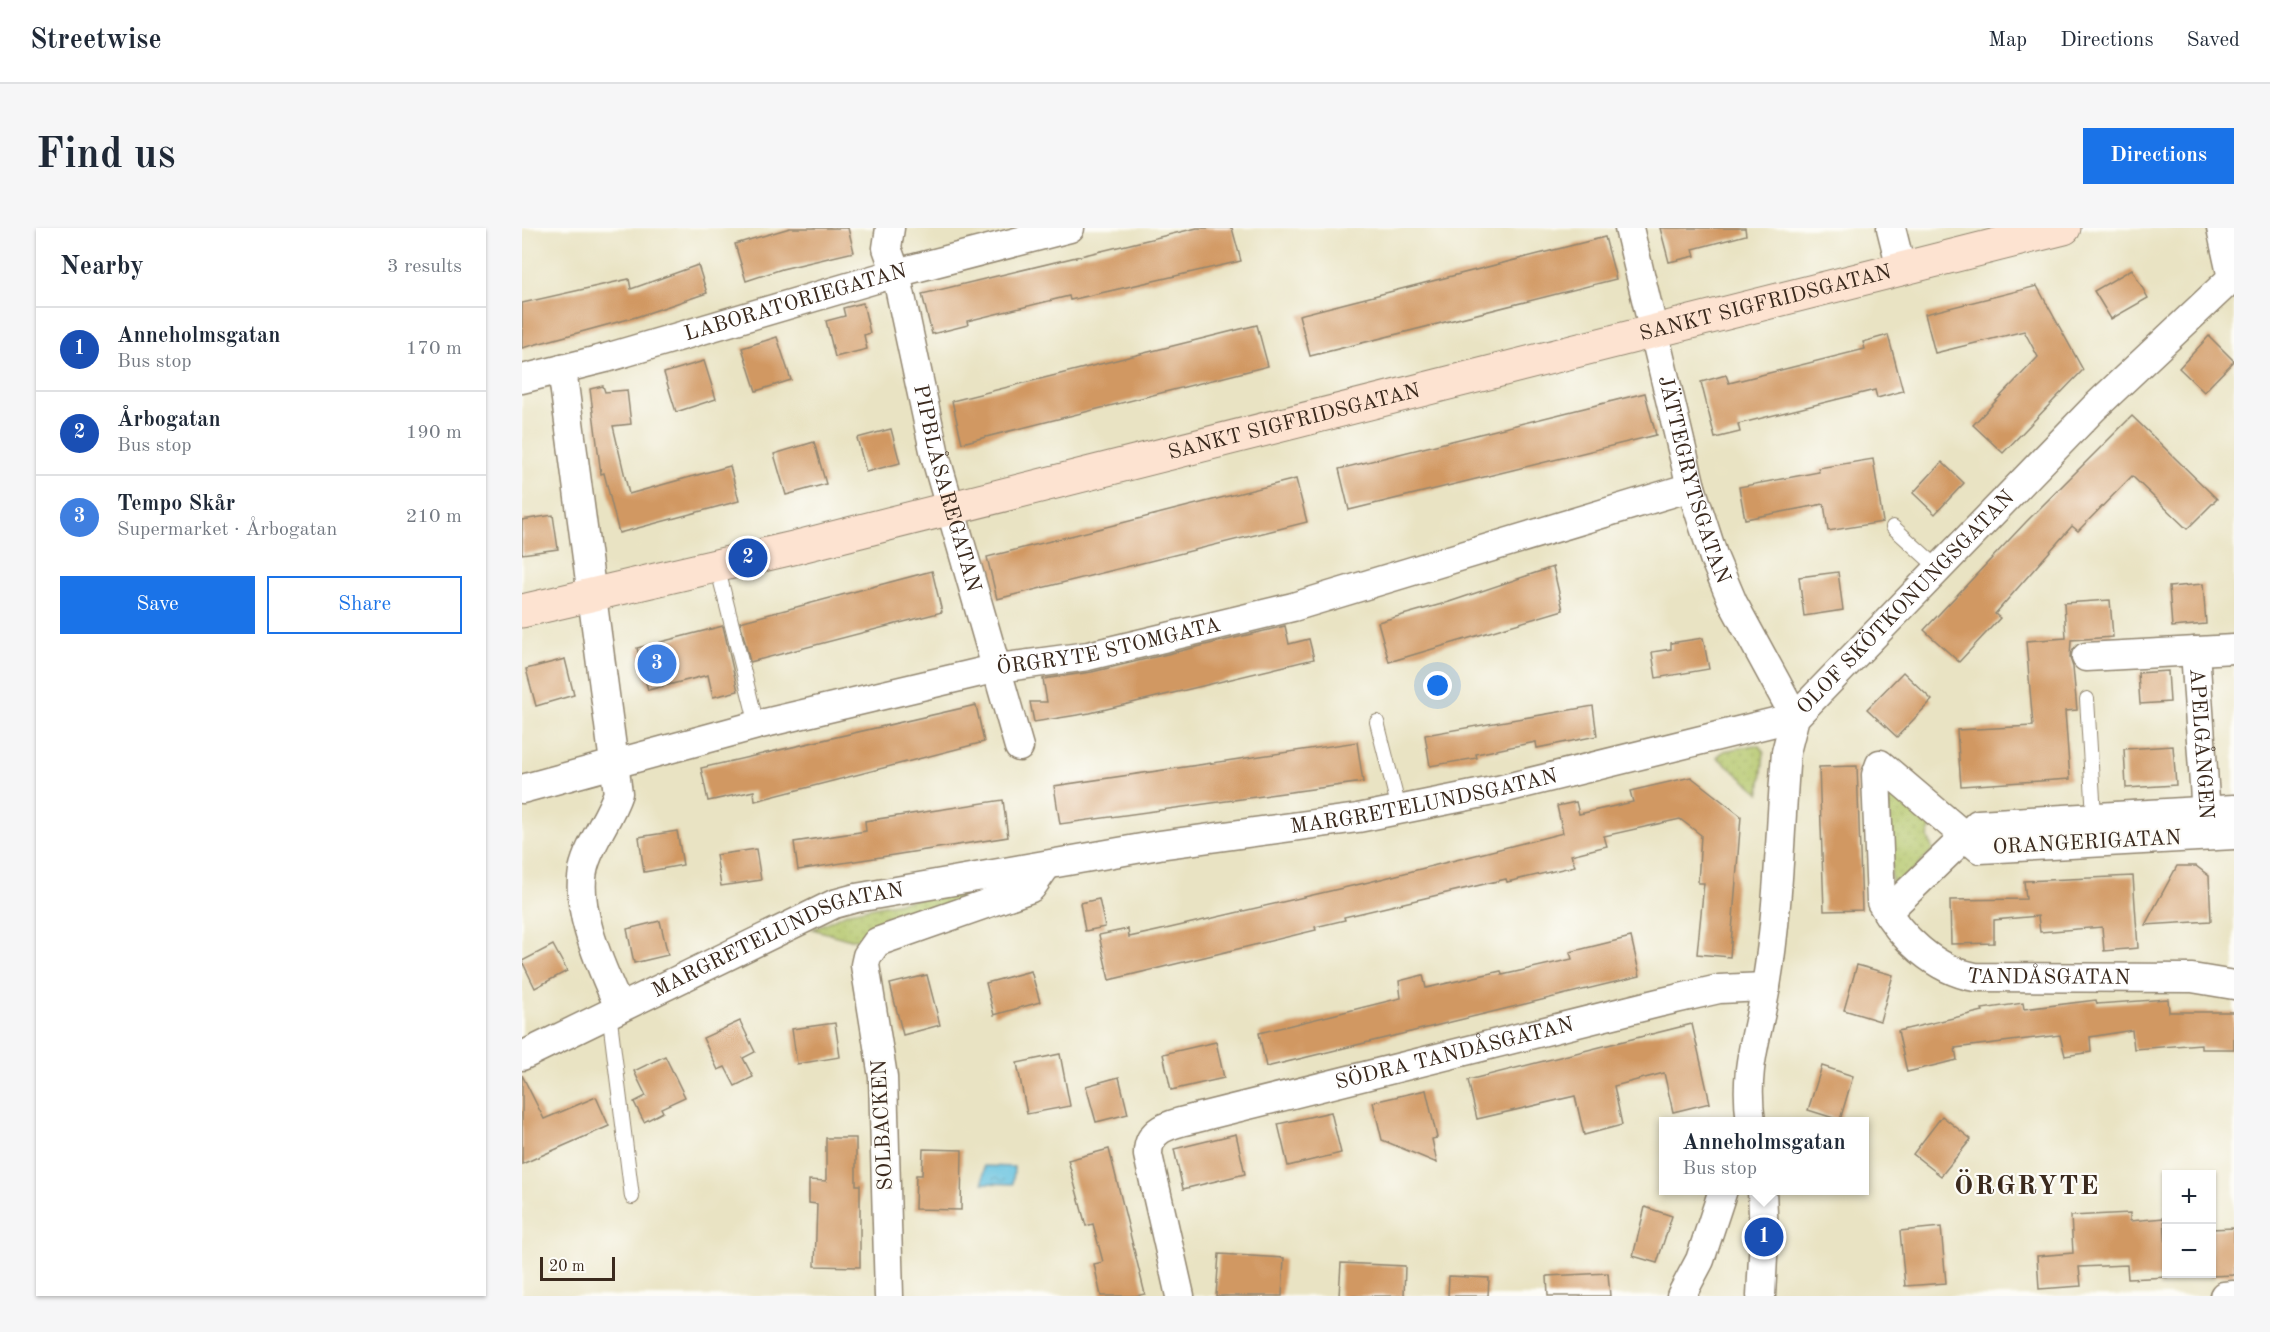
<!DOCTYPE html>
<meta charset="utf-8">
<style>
:root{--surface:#fff;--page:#f6f6f7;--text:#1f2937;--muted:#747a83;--line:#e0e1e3;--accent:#1a73e8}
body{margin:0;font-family:"Old Standard TT",serif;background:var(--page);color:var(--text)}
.controls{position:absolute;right:18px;bottom:18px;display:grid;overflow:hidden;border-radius:0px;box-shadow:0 2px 4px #0004}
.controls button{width:54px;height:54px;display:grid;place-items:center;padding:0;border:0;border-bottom:2px solid var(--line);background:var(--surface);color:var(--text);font:30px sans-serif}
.scale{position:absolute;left:18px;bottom:15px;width:75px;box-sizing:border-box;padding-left:6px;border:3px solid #3b2a1e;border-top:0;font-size:16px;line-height:21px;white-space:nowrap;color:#3b2a1e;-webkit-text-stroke:4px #fdfcf7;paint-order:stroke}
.you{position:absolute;left:916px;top:458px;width:21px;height:21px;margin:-15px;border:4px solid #fff;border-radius:50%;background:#1a73e8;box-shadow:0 0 0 9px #1a73e833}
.badge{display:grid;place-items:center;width:39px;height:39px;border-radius:50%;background:var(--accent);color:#fff;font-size:20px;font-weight:700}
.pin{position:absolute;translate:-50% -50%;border:3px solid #fff;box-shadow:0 2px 6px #0006}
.popup{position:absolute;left:1137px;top:889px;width:210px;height:78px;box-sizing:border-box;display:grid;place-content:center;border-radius:0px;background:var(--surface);filter:drop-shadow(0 2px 4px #0005);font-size:20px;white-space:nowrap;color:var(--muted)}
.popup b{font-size:22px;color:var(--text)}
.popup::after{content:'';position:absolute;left:50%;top:100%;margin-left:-12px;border:12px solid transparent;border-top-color:var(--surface)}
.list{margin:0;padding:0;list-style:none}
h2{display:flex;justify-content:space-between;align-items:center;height:78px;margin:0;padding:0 24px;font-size:26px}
h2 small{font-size:20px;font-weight:400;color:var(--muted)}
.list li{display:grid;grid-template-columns:39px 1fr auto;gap:18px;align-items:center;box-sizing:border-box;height:84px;padding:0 24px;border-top:2px solid var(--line)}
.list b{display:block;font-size:22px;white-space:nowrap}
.list p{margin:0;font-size:20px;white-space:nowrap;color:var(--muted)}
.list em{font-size:20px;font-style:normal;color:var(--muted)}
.actions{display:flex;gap:12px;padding:18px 24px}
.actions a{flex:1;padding:14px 0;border:2px solid var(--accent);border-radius:0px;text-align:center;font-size:21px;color:var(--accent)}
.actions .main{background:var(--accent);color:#fff}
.map{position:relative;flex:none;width:1712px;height:1068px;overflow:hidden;border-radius:0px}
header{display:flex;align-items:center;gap:36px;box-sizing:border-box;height:84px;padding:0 30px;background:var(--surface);border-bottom:2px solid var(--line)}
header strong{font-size:28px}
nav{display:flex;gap:33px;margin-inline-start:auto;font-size:21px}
.intro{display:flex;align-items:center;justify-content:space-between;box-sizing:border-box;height:144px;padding:0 36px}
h1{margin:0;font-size:42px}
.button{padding:15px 27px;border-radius:0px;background:var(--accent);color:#fff;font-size:21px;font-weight:700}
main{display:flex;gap:36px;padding:0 36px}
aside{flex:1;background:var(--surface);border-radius:0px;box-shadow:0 2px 4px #0004}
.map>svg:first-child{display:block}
.grass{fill:url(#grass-dots);stroke:#787844;stroke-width:1.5}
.water{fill:url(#water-ripples);stroke:#4e757e;stroke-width:1.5}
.building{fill:#d19862}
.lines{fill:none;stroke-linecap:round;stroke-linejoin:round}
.lane-casing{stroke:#928670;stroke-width:16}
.street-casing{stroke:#928670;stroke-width:31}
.secondary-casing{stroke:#928670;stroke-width:35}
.lane{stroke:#fff;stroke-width:14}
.street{stroke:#fff;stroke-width:28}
.secondary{stroke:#fde3d1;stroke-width:33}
.labels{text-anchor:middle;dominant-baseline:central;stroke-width:4.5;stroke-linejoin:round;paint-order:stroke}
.street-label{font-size:21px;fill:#3b2a1e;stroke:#fdfcf7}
.district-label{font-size:27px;font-weight:bold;letter-spacing:1.5px;fill:#3b2a1e;stroke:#fdfcf7}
</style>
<header>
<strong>Streetwise</strong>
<nav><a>Map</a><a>Directions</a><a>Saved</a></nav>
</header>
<div class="intro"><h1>Find us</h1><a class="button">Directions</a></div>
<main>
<aside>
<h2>Nearby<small>3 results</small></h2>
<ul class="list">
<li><span class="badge" style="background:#1a4fb4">1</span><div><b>Anneholmsgatan</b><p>Bus stop</p></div><em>170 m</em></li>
<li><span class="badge" style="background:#1a4fb4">2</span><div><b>Årbogatan</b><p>Bus stop</p></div><em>190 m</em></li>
<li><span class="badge" style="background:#3f7fe0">3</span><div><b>Tempo Skår</b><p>Supermarket · Årbogatan</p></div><em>210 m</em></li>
</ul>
<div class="actions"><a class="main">Save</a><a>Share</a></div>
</aside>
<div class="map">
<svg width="1712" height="1068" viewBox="0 0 1712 1068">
<defs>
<pattern id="grass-dots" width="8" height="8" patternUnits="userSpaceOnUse" patternTransform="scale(1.5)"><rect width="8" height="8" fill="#b4c66a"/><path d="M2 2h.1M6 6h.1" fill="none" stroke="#9caa5b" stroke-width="1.8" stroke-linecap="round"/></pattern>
<pattern id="water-ripples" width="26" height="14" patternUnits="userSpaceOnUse" patternTransform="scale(1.5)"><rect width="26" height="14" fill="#60c0de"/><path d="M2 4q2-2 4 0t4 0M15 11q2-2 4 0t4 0" fill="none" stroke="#509cb3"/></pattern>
</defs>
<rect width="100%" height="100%" fill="#fdfcf7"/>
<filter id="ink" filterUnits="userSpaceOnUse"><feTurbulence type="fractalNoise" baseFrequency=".0167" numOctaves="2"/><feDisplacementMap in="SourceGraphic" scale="12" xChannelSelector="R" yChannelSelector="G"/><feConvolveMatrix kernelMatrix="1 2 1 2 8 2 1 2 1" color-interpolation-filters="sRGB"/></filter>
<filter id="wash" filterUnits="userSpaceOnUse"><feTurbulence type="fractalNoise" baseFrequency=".008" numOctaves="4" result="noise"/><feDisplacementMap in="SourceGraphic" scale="24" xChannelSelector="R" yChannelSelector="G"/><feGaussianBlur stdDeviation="1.35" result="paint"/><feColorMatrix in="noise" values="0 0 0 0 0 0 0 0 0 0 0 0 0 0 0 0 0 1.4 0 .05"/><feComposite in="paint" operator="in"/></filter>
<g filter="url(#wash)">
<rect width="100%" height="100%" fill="#e9e3c3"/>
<g class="grass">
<polygon points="1232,517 1237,518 1242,524 1238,565 1195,529 1202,523"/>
<polygon points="1366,556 1412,590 1406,609 1411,622 1370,665"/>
<polygon points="511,648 335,711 325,711 291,701 327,684"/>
</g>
<polygon class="water" points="462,938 492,939 491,956 461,955"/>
<g id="blocks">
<g class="building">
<polygon points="268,0 326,0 332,24 260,41 224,53 213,16"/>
<polygon points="675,0 710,0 719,33 548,72 547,68 445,93 446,97 410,106 400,66"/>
<polygon points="1138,0 1223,0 1224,7 1171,21 1173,28 1147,34"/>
<polygon points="1083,9 1094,51 788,128 777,87"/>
<polygon points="176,37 185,65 114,89 0,120 0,75 107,51 109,61"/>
<polygon points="1610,41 1626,70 1589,91 1572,63"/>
<polygon points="1515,58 1561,142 1481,225 1451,197 1516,129 1502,103 1413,125 1403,86"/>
<polygon points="341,75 348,105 342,107 345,121 313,129 304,93 323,88 321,80"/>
<polygon points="735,97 746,138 440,215 430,173"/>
<polygon points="1366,107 1381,163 1355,170 1353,162 1216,196 1218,204 1193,210 1179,154 1204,147 1207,155 1343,121 1341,114"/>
<polygon points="1687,108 1712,133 1682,164 1657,140"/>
<polygon points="255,109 269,152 234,163 220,120"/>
<polygon points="182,133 194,171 154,184 142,145"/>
<polygon points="81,158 83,164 105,162 109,196 91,198 107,266 208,238 217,273 97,305 82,245 79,246 68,161"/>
<polygon points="1123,165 1134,207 827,282 817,241"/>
<polygon points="1610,188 1695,271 1665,301 1610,248 1556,303 1550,298 1473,386 1478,390 1437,434 1402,402 1504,294"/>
<polygon points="369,201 378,235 344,244 335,210"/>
<polygon points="292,214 304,256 264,267 252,226"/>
<polygon points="1351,231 1361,294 1306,303 1302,276 1223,291 1217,259 1297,244 1296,240"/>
<polygon points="1420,234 1442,255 1413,286 1391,265"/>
<polygon points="774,251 785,294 475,371 465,329"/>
<polygon points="31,287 36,321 0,326 0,292"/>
<polygon points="1031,339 1041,382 867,434 856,394 927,374"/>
<polygon points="410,343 420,384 228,434 218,394"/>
<polygon points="1316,344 1321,382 1282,388 1277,349"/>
<polygon points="1681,356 1684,396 1650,399 1647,359"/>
<polygon points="1588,372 1591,409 1549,412 1548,430 1551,439 1555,482 1543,483 1548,551 1439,558 1435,502 1511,498 1504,413 1544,410 1542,375"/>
<polygon points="201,398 216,463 191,469 186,447 126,462 115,420"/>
<polygon points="763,398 767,416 787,411 792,431 568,485 512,494 508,474 525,474 521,451 570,444"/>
<polygon points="1181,410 1187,441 1134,450 1130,424 1149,421 1149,415"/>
<polygon points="43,431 52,467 14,478 4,441"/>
<polygon points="1646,443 1648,474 1618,476 1616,445"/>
<polygon points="1381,444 1410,472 1375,509 1345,481"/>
<polygon points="454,477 462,514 233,573 232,563 186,573 179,540"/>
<polygon points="1071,478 1075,508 1015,520 1014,514 954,526 955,530 908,538 903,507"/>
<polygon points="835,514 841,554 538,596 532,558"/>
<polygon points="1651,518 1654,557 1604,560 1602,521"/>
<polygon points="1335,538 1340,682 1302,683 1297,539"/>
<polygon points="1169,549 1219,588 1208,729 1175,726 1182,655 1176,655 1179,607 1158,591 1082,608 1085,618 1049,627 1053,638 985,654 984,651 822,689 823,692 793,699 794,702 587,752 577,707 606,701 607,709 635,703 847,654 1041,605 1035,578 1054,574 1057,586 1111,574 1108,563"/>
<polygon points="481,572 486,609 276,642 272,614 344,603 343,593"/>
<polygon points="155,603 161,637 122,644 117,609"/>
<polygon points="234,621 239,652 199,658 194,627"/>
<polygon points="1655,638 1674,638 1687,648 1689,693 1623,697"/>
<polygon points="1611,648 1616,720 1582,723 1580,699 1518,704 1516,688 1472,692 1472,715 1429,716 1428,672 1504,671 1502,653"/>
<polygon points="577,671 583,699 563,703 558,675"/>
<polygon points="138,693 146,727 112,735 105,701"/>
<polygon points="1109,709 1118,748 744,839 737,805 879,770 877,753 901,747 904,760 979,743 980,747 1050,731 1048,724"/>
<polygon points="31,717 45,743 13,760 0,733"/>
<polygon points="1335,737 1371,747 1358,793 1322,782"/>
<polygon points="509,743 518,774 472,787 464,755"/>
<polygon points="405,747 418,797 381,807 368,756"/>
<polygon points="1646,771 1647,784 1712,784 1712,821 1679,821 1679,816 1612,821 1610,802 1568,809 1569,824 1543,828 1538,807 1433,820 1435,832 1385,844 1376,803 1461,783 1460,781 1501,775 1502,781 1574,772 1575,776"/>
<polygon points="218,793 233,824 221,830 231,849 213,858 203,839 196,842 181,810"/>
<polygon points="313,795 318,829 275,836 270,801"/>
<polygon points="1170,796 1188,875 1151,884 1142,845 1092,858 1100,897 1062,907 1053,868 955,891 946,852"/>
<polygon points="694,814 702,850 649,862 641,826"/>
<polygon points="538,826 548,878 505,886 495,835"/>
<polygon points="143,828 163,869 139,880 141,884 122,894 112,874 124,868 112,843"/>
<polygon points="1300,838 1331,848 1318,892 1286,882"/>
<polygon points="0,847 22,891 74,869 87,898 0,936"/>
<polygon points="597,849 606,886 574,894 564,858"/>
<polygon points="904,862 915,910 910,911 915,935 860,912 851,874"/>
<polygon points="809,884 819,925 766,938 756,896"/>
<polygon points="1420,888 1449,911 1419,948 1391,926"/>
<polygon points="714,906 723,946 661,961 652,921"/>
<polygon points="304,910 334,910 334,957 338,957 338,1039 293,1038 295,976 287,975 287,952 304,953"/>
<polygon points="401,921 440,922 439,982 393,981 394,947 400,947"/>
<polygon points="587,921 623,1066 613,1068 579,1068 572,1036 581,1034 571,996 564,998 546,932"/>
<polygon points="1123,979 1150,988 1135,1035 1111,1028"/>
<polygon points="1608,985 1608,993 1642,990 1646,1049 1606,1051 1605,1037 1557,1039 1559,1058 1517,1061 1515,1028 1551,1025 1549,988"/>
<polygon points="1419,999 1424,1055 1383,1058 1378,1003"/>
<polygon points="1712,1000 1712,1047 1689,1048 1689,1001"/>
<polygon points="697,1026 762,1030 760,1068 694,1068"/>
<polygon points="819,1035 883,1038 882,1068 817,1068"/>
<polygon points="1086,1045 1088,1068 1026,1068 1025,1048"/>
<polygon points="927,1048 967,1050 966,1068 926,1068"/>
</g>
</g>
</g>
<g filter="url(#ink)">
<use href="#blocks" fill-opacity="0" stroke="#928670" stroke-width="1.5"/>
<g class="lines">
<defs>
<g id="lane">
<polyline points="1371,299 1416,340"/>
<polyline points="195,338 235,497"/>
<polyline points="1565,471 1572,588"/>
<polyline points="855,494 877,581"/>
<polyline points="87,784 110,969"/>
</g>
<g id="street">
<path id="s1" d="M368,0L365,20L374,45L413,227L497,519"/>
<path id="s2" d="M1107,0L1169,259L1192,330L1211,375L1273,489"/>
<polyline points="1369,0 1379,40"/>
<polyline points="1699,0 1710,50"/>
<path d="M40,141L96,565C88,589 72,609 64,632C48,674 80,741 97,779"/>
<path id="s3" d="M0,151L84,130L374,45L548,0"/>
<path id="s4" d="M1673,423L1685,601"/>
<polyline points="1564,429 1712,421"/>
<path id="s5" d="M0,561L235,497L476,440L566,428L771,379L1169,259"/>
<path id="s6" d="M1712,607L1458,621L1358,536L1354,547L1359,674C1378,709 1413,742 1453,749L1670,750L1712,757"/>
<polyline points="1365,684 1456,596 1712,581"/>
<path id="s7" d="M0,828L312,676L334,670L637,617L836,590L976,562L1273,489"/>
<path id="s8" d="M1229,894C1221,840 1236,808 1244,758C1257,681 1258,601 1264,524L1273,489L1572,180L1712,48"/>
<polyline points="367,1068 361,849 343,737 345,728 355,714 509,660 525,637"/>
<path id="s9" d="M658,1068L626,927C625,896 658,895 682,888L1136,775L1197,761L1244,759"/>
<polyline points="1159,1068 1178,1032 1201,962"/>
<polyline points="1239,1068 1242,1009 1240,962"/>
<polyline points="1702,1068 1712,1067"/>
</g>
<g id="secondary">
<path id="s10" d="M0,383L271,320L1542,0"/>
</g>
</defs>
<use href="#lane" class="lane-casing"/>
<use href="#street" class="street-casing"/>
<use href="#secondary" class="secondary-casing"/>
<use href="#lane" class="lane"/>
<use href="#street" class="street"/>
<use href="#secondary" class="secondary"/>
</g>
</g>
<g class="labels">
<g class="street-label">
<text stroke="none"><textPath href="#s3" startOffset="284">LABORATORIEGATAN</textPath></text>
<text stroke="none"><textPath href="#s10" startOffset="1281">SANKT SIGFRIDSGATAN</textPath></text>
<text stroke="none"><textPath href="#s10" startOffset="795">SANKT SIGFRIDSGATAN</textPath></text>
<text stroke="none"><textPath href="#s2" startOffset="260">JÄTTEGRYTSGATAN</textPath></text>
<text stroke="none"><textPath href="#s1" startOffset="268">PIPBLÅSAREGATAN</textPath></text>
<text stroke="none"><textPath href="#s8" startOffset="568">OLOF SKÖTKONUNGSGATAN</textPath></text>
<text stroke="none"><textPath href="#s5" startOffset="604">ÖRGRYTE STOMGATA</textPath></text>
<text stroke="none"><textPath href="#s4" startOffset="93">APELGÅNGEN</textPath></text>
<text stroke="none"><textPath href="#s7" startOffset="946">MARGRETELUNDSGATAN</textPath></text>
<text transform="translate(1565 615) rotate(-3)">ORANGERIGATAN</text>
<text stroke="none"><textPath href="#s7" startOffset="282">MARGRETELUNDSGATAN</textPath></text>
<text stroke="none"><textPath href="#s6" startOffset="722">TANDÅSGATAN</textPath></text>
<text stroke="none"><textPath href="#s9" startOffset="478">SÖDRA TANDÅSGATAN</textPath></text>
<text transform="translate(361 897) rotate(-93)">SOLBACKEN</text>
</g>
<g class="district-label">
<text x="1505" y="958">ÖRGRYTE</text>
</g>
</g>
</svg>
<div class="controls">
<button>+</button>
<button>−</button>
</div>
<div class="scale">20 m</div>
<div class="you"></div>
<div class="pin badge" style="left:1242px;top:1009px;background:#1a4fb4">1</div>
<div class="popup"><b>Anneholmsgatan</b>Bus stop</div>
<div class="pin badge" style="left:226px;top:330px;background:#1a4fb4">2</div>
<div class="pin badge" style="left:135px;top:436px;background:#3f7fe0">3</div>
</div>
</main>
